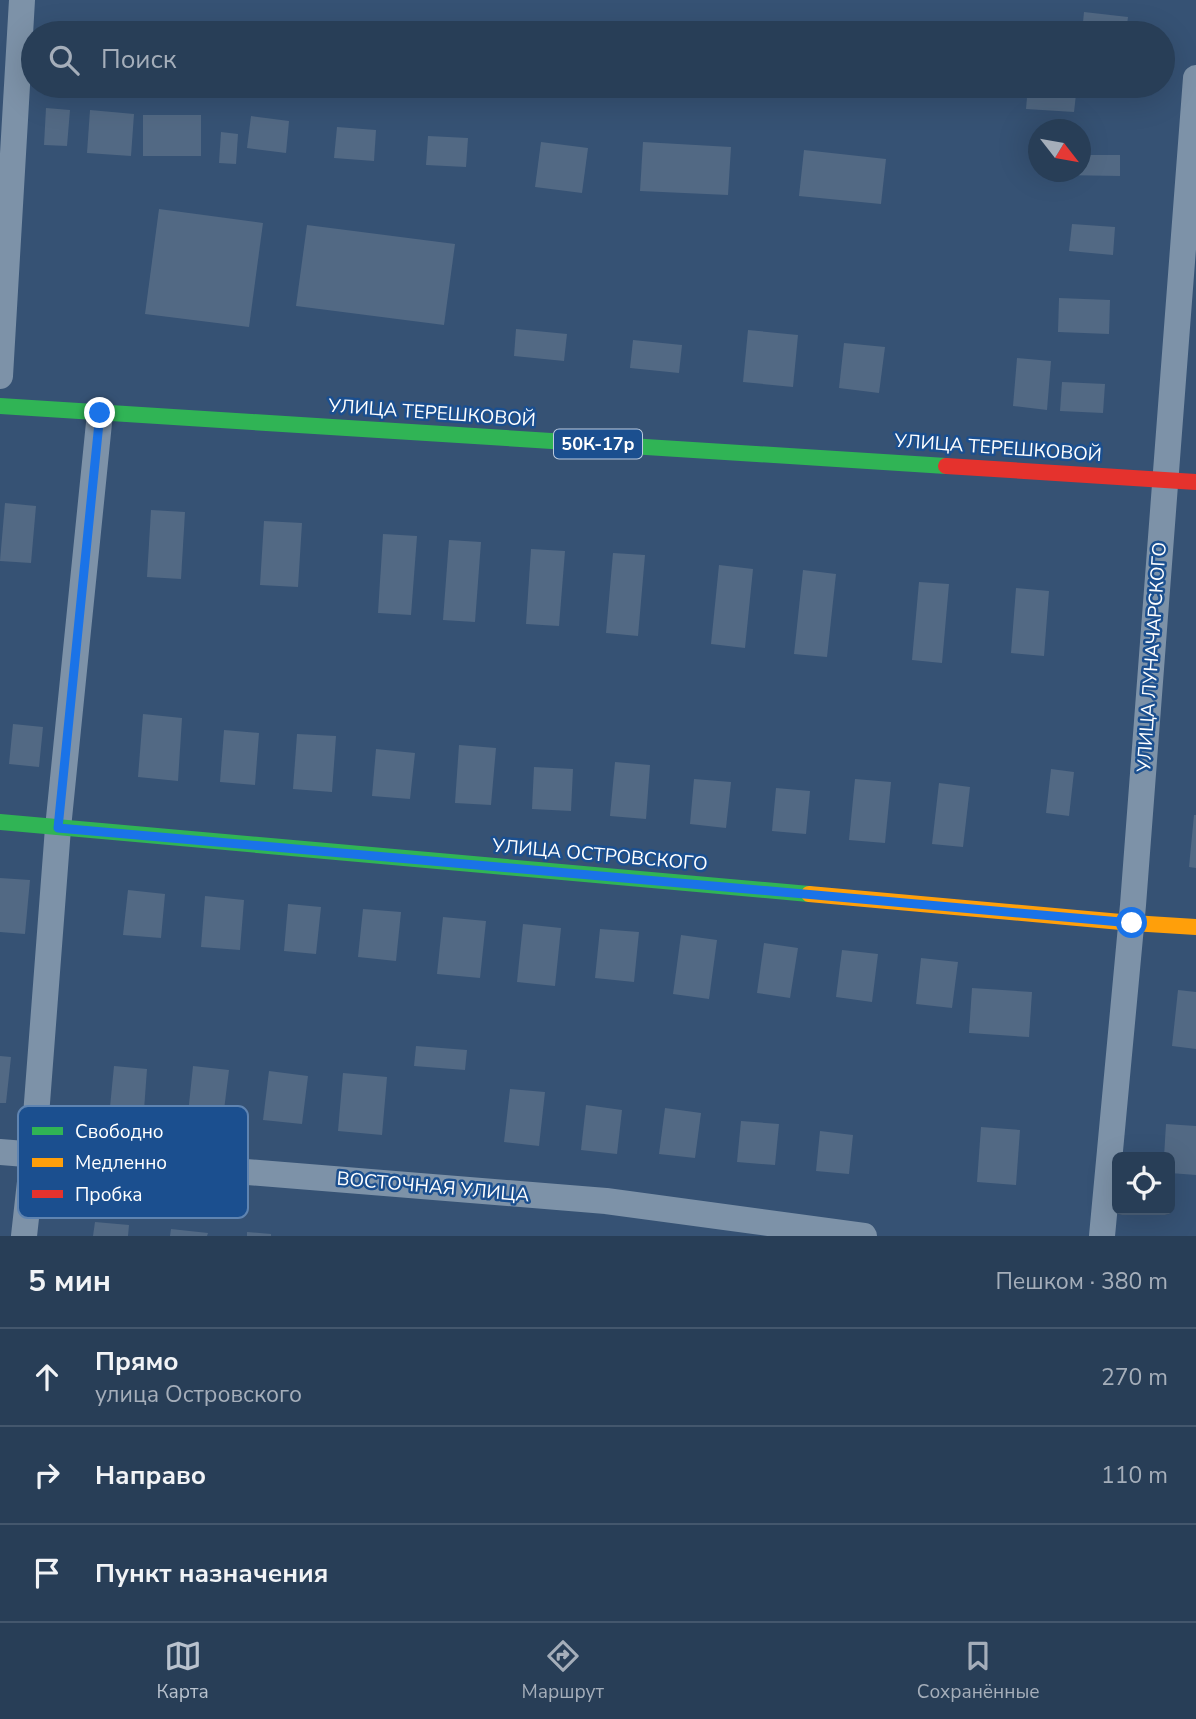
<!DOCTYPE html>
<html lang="ru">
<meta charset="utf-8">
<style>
:root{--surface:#283e57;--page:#30455d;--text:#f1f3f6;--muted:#a5aeba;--line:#44576d;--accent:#b9c2ce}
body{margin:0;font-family:"Nunito Sans",sans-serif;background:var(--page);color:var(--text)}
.controls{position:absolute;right:21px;bottom:21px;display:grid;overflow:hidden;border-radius:10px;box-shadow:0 7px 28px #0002}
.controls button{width:63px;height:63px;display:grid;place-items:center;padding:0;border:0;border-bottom:2px solid var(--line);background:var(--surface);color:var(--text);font:35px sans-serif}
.compass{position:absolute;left:1028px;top:119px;width:63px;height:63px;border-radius:50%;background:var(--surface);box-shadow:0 7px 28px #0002;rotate:121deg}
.stop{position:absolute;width:21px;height:21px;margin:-16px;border:5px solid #1a73e8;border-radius:50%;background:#fff}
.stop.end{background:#1a73e8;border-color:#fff;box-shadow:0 2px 7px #0008}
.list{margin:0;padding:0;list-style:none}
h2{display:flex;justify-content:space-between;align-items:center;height:91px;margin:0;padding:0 28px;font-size:30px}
h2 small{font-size:23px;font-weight:400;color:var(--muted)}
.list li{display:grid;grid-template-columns:46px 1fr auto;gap:21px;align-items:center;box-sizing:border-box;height:98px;padding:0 28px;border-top:2px solid var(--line)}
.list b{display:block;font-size:26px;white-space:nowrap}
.list p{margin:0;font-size:23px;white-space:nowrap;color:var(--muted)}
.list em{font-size:23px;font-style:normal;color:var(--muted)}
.icon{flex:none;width:38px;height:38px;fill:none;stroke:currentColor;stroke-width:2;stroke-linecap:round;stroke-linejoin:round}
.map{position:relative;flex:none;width:1196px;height:1236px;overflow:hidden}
.search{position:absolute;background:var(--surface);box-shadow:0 7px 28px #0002;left:21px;right:21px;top:21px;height:77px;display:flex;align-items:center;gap:18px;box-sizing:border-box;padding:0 24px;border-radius:38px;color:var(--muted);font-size:26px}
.sheet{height:385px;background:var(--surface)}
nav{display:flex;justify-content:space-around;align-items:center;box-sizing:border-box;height:98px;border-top:2px solid var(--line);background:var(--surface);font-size:19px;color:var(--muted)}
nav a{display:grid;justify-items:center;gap:4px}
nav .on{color:var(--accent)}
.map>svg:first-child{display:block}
.building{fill:#526984}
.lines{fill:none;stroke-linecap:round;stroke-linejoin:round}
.street{stroke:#7d92a8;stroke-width:26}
.fast{stroke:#30b455;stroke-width:16}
.slow{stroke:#ff9f0a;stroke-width:16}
.jam{stroke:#e5322d;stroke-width:16}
.route{stroke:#1a73e8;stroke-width:9}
.labels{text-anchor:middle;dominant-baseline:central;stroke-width:5;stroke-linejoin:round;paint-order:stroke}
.shield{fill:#1b4f8f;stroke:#bbcadd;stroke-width:2}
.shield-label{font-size:18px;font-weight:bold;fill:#fff}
.street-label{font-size:19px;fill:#fff;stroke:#1b4f8f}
.key{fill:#1b4f8f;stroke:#5f84b1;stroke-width:2}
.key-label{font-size:19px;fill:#fff}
</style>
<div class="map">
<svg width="1196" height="1236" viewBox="0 0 1196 1236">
<rect width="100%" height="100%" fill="#365274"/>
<g class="building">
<polygon points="1084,12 1128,17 1126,33 1082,33"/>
<polygon points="1028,86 1077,86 1074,112 1026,109"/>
<polygon points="46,108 70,110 67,146 44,145"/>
<polygon points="90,110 134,114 131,156 87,153"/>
<rect x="143" y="115" width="58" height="41"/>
<polygon points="251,116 289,121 286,153 247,148"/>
<polygon points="337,127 376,130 374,161 334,158"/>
<polygon points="221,132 238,134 236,164 219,163"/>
<polygon points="428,136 468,138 466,167 426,165"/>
<polygon points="541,142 588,148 582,193 535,187"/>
<polygon points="643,142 731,147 728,195 640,191"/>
<polygon points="804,150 886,159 881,204 799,196"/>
<polygon points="1080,155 1120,155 1120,176 1061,175 1061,172 1080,172"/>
<polygon points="159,209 263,223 249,327 145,314"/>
<polygon points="1072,224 1115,227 1113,255 1069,251"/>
<polygon points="307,225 455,244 444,325 296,306"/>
<polygon points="1059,298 1110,300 1109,334 1058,332"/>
<polygon points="516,329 567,334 564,361 514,356"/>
<polygon points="748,330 798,335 793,387 743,382"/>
<polygon points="633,340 682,345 679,373 630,368"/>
<polygon points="844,343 885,347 879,393 839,388"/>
<polygon points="1017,358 1051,361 1047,410 1013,406"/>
<polygon points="1062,382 1105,384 1103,413 1060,411"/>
<polygon points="5,503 36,506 31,563 0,561"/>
<polygon points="151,510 185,512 181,579 147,577"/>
<polygon points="264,521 302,523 298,587 260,585"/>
<polygon points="383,534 417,536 411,615 378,613"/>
<polygon points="449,540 481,542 475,622 443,620"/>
<polygon points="531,549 565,551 559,626 526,624"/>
<polygon points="613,553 645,555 638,636 606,633"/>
<polygon points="719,565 753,569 745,648 711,644"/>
<polygon points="803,570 836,574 827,657 794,654"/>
<polygon points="919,582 949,584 942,663 912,660"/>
<polygon points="1016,588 1049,591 1044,656 1011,653"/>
<polygon points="143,714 182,718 178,781 138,777"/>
<polygon points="13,724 43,727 39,767 9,764"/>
<polygon points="224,730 259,733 255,785 220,782"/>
<polygon points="297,734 336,736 332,792 293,789"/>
<polygon points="459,745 496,748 491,805 455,803"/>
<polygon points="376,749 415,753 410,799 372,796"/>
<polygon points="615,762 650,765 646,819 610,816"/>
<polygon points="534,767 573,769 571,811 532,809"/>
<polygon points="1051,769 1074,772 1069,816 1046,813"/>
<polygon points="694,779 731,782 726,828 690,824"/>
<polygon points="855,779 891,782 885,843 849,840"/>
<polygon points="939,783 970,787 963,847 932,844"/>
<polygon points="776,788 810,791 806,834 772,831"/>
<polygon points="1194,815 1196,815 1196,868 1189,867"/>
<polygon points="0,878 30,880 25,934 0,932"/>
<polygon points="128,890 165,894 161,938 123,935"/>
<polygon points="205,896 244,900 240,950 201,947"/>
<polygon points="288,904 321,907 316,954 284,951"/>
<polygon points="363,909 401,912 396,961 358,957"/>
<polygon points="443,917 486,921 480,978 437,974"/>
<polygon points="523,924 561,928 555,986 517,982"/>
<polygon points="600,929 639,932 634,982 595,978"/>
<polygon points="681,935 717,940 709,999 673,994"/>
<polygon points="764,943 798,948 790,998 757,993"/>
<polygon points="842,950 878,954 872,1002 836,997"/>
<polygon points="921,958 958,962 952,1008 916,1004"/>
<polygon points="972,988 1032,992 1029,1037 969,1033"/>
<polygon points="1178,990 1196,992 1196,1049 1172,1046"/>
<polygon points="416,1046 467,1050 465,1070 414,1066"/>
<polygon points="0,1056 11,1057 6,1103 0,1103"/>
<polygon points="114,1066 147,1069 144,1110 110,1107"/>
<polygon points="193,1066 229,1070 223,1118 188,1114"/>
<polygon points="269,1071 308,1076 302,1124 263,1120"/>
<polygon points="343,1073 387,1077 382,1135 338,1131"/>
<polygon points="510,1089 545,1092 539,1146 504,1142"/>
<polygon points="586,1105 622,1110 617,1154 581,1150"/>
<polygon points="665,1108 701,1113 695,1158 659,1154"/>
<polygon points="741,1121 779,1124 775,1165 737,1162"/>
<polygon points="1166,1124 1196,1126 1196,1175 1170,1173 1170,1157 1164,1157"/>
<polygon points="981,1127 1020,1130 1016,1185 977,1182"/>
<polygon points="820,1131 853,1135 849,1174 816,1171"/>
<polygon points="95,1222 129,1225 128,1236 93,1236"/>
<polygon points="171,1229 208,1233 207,1236 170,1236"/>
<polygon points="247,1232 271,1234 271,1236 247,1236"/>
</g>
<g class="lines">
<g class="street">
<polyline points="0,376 22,0"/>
<polyline points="0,1152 606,1201 864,1236"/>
<polyline points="24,1236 33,1155 58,828 100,413"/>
<polyline points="1102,1236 1133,905 1196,78"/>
</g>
<g class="fast">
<polyline points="0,406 946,466"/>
<polyline points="0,822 809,894"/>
</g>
<polyline class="slow" points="809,894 1132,923 1196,927"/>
<polyline class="jam" points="946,466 1196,482"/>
</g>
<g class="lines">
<polyline class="route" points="100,413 58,828 1132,923"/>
</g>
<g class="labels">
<rect class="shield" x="554" y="429.5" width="88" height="29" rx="5"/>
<g class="shield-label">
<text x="598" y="444">50К-17р</text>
</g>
<g class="street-label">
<text transform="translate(432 413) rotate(4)">УЛИЦА ТЕРЕШКОВОЙ</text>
<text transform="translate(998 448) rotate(4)">УЛИЦА ТЕРЕШКОВОЙ</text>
<text transform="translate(1152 657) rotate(-86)">УЛИЦА ЛУНАЧАРСКОГО</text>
<text transform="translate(600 855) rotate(5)">УЛИЦА ОСТРОВСКОГО</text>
<text transform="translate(433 1187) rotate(5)">ВОСТОЧНАЯ УЛИЦА</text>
</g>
</g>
<rect x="18" y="1106" width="230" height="112" rx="10" class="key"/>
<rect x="32" y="1127" width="31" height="8" fill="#30b455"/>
<rect x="32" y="1158" width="31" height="9" fill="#ff9f0a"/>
<rect x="32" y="1190" width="31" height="8" fill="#e5322d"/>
<g class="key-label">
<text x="75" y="1138">Свободно</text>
<text x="75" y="1169">Медленно</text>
<text x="75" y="1201">Пробка</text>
</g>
</svg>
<div class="controls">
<button><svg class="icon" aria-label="locate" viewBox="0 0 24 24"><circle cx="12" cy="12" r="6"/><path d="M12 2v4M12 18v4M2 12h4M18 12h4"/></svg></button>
</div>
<svg class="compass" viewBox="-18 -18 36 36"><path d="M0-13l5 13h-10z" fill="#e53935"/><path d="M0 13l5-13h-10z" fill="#a5aeba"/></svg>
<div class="stop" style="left:1132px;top:923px"></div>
<div class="stop end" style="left:100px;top:413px"></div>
<div class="search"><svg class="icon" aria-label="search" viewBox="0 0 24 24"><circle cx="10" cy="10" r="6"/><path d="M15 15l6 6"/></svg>Поиск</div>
</div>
<section class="sheet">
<h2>5 мин<small>Пешком · 380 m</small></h2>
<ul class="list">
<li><svg class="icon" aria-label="ahead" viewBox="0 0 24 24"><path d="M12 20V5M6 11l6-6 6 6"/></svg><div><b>Прямо</b><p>улица Островского</p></div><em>270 m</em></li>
<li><svg class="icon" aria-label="right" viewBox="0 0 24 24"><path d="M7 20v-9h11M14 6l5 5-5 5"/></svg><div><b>Направо</b></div><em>110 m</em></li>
<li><svg class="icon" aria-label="arrive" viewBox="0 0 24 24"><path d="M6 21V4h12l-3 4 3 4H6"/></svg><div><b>Пункт назначения</b></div></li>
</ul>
</section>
<nav>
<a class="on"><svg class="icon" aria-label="map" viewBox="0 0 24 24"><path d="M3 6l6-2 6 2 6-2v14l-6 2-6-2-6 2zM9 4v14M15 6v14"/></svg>Карта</a>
<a><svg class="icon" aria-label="directions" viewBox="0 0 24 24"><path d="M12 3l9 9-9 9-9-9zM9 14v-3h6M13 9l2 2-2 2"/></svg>Маршрут</a>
<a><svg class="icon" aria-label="saved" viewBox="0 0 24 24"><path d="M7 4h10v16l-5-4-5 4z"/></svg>Сохранённые</a>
</nav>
